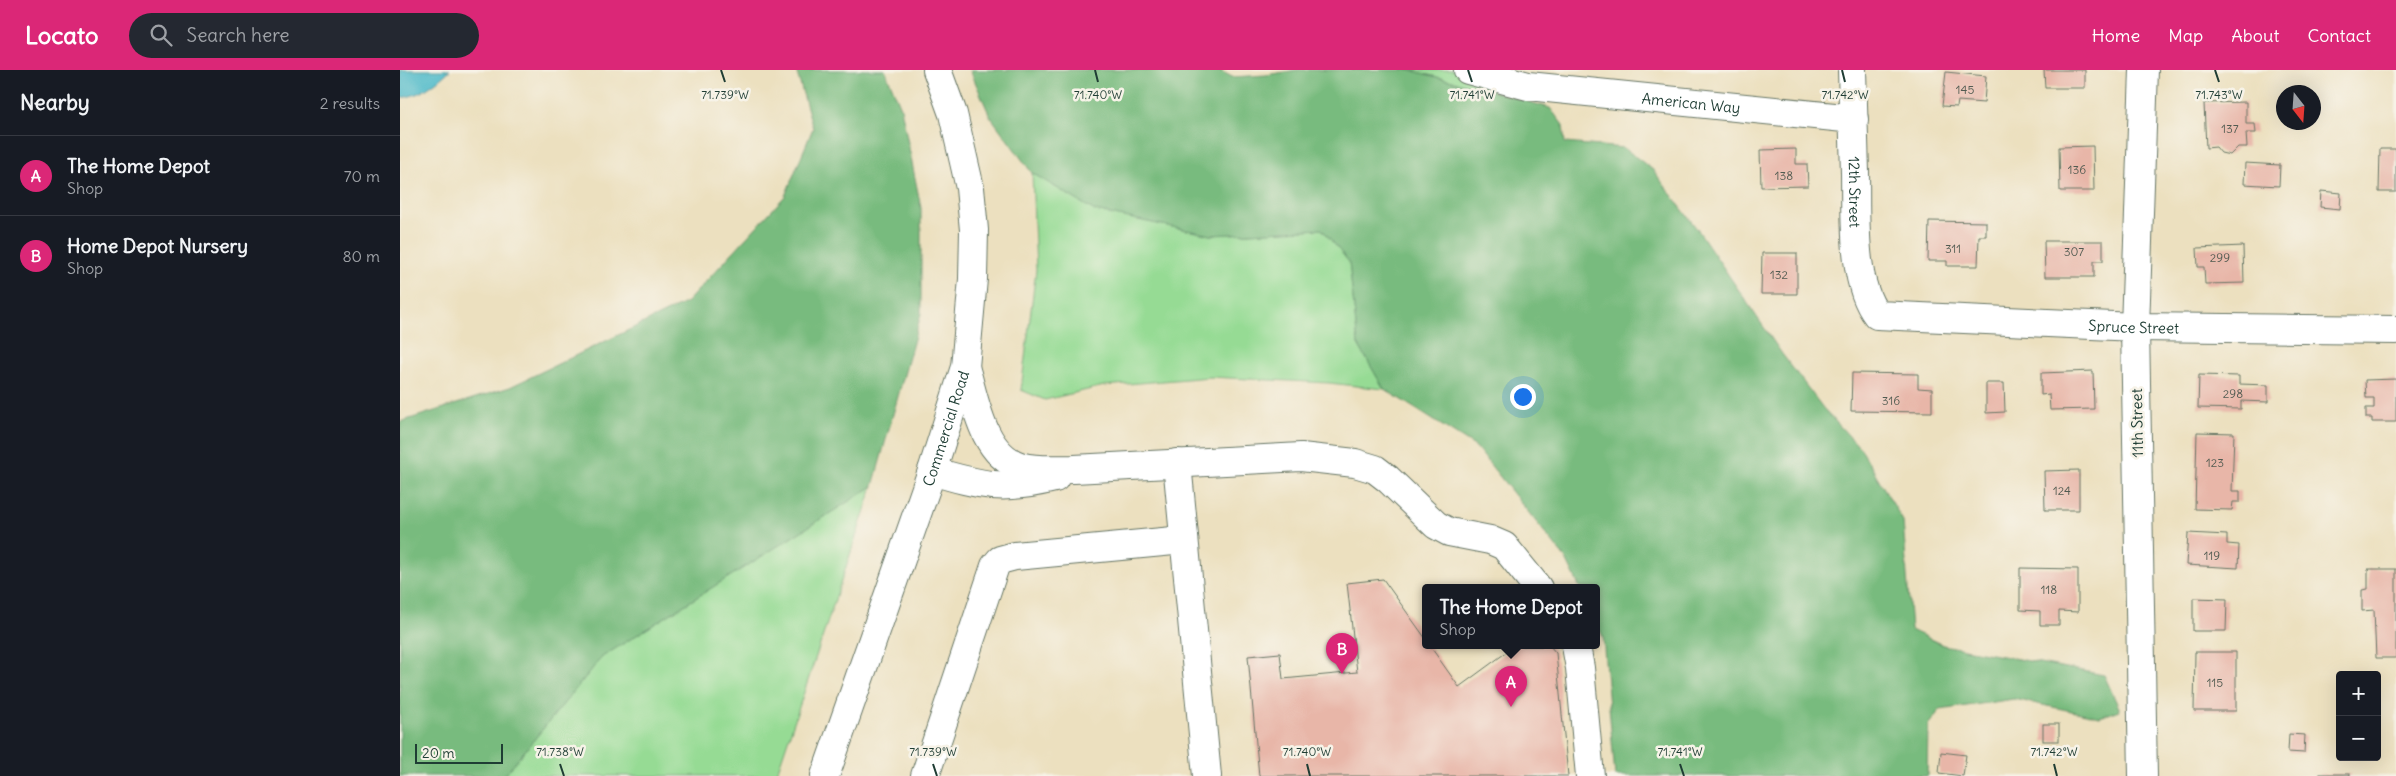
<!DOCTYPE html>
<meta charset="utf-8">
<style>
:root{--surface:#171b24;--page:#242831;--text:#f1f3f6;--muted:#9ea1a6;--line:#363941;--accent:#db2777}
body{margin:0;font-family:Delius,sans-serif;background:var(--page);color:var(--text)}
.controls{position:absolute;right:15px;bottom:15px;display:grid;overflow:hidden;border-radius:5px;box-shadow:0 5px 20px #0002}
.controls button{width:45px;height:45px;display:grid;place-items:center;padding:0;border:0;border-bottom:1px solid var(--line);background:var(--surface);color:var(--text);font:25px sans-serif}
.compass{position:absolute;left:1876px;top:15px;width:45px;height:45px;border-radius:50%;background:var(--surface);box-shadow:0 5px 20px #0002;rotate:163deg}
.scale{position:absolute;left:15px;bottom:12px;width:88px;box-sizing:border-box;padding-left:5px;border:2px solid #1f3d34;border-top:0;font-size:14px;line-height:18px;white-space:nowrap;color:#1f3d34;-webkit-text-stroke:4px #f7f3e8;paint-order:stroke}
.you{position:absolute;left:1122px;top:326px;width:18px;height:18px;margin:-12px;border:4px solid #fff;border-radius:50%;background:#1a73e8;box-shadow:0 0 0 8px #1a73e833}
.badge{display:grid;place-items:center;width:32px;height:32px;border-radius:50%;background:var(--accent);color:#fff;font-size:16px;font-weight:700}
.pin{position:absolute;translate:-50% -41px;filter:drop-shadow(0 1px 2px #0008)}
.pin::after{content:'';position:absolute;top:26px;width:18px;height:15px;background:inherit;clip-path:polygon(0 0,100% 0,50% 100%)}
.popup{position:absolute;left:1022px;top:514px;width:178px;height:65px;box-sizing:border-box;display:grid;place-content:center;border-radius:5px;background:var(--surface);filter:drop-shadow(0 1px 4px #0005);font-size:16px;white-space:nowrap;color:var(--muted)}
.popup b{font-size:19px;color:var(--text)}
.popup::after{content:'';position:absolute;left:50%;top:100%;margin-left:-10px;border:10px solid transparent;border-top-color:var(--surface)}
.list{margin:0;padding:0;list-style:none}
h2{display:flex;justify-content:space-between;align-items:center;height:65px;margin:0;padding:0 20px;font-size:21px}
h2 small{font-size:16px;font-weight:400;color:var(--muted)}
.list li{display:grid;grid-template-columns:32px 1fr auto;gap:15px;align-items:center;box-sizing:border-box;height:80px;padding:0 20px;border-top:1px solid var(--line)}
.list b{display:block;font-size:19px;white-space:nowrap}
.list p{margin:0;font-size:16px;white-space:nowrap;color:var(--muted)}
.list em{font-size:16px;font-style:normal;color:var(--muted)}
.icon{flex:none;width:28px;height:28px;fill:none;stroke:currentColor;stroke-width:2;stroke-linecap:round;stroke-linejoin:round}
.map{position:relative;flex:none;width:1996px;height:706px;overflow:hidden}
header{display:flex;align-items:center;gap:30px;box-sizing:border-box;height:70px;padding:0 25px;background:var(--accent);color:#fff}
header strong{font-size:24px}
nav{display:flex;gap:28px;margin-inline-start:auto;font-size:18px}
.search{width:350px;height:45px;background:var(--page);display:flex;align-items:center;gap:12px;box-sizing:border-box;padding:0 18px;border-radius:28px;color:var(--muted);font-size:19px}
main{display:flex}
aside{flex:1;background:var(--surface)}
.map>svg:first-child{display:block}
.green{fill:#96db94;stroke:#5a8c64}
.forest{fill:#78bb7e;stroke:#4c7c59}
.water{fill:#4ebac9;stroke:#367c7e}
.building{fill:#e8b6a8}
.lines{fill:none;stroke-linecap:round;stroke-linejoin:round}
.minor-casing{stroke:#677665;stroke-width:30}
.minor{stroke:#fff;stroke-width:28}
.ticks{fill:none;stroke:#1f3d34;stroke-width:2}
.labels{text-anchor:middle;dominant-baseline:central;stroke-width:5;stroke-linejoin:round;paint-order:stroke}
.number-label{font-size:12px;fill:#515b51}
.street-label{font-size:15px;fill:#1f3d34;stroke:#f7f3e8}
.ticks-label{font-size:12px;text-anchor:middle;fill:#1f3d34;stroke:#f7f3e8;stroke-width:5;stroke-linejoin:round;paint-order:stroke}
</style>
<header>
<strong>Locato</strong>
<div class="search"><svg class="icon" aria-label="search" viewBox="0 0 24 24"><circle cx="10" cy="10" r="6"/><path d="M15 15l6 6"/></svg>Search here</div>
<nav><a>Home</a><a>Map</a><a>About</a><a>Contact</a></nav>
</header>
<main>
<aside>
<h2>Nearby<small>2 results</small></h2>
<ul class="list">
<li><span class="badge">A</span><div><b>The Home Depot</b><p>Shop</p></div><em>70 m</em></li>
<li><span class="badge">B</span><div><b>Home Depot Nursery</b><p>Shop</p></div><em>80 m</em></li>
</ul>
</aside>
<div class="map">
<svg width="1996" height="706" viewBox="0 0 1996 706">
<rect width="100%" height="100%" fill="#f7f3e8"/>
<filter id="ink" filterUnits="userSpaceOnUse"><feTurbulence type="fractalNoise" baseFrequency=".02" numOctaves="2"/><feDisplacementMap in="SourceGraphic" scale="10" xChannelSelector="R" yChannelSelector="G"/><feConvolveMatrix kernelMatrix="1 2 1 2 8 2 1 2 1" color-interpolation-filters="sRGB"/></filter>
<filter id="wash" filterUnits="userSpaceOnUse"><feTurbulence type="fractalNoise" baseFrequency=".0096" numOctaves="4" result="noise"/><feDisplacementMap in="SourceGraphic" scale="20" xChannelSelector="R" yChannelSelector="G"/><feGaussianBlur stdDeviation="1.12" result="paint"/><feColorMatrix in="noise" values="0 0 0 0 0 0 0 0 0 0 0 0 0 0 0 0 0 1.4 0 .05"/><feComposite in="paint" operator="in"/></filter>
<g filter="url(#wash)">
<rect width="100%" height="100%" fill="#ece0bf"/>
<g class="green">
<polygon points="1009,0 1096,0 1092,21"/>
<polygon points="632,103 695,141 811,165 922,159 949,192 958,274 984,319 929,313 810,307 704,316 645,330 621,320 636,200"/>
<polygon points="473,416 376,706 104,706 202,587"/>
</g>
<g class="forest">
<polygon points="396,0 485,0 501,38 521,138 521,244 473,416 202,587 104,706 0,706 0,352 110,317 287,232 385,126 413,58"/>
<polygon points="570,0 819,0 832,7 866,5 897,0 1009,0 1092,21 1150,38 1163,55 1165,73 1224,78 1253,100 1300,163 1382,284 1423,338 1461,379 1503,451 1511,560 1543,575 1704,605 1720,640 1700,647 1614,629 1540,640 1528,655 1527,706 1215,706 1203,567 1196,552 1196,518 1180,518 1166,489 1076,377 984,319 958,274 949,192 922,159 811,165 695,141 632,103 590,46"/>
</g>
<path class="water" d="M0,0H50C35,14 21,26 0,28Z"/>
<g id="blocks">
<g class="building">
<polygon points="1644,0 1685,0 1685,18 1645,18"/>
<polygon points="1546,2 1586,6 1584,33 1558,31 1557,37 1542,36"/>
<polygon points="1846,32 1846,54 1855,54 1856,63 1846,63 1847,77 1838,77 1830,85 1821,83 1816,77 1806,78 1804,33"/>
<polygon points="1693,76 1694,121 1660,121 1659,77"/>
<polygon points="1396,79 1396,94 1407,94 1408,116 1361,117 1360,80"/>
<polygon points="1980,79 1996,79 1996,122 1979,122"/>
<polygon points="1845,93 1880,95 1879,116 1844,114"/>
<polygon points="1921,121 1941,123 1940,139 1920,137"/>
<polygon points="1529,151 1586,152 1586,166 1579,166 1578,196 1547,196 1547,191 1528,191"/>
<polygon points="1644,171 1703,171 1703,191 1694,191 1694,207 1645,207"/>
<polygon points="1843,176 1844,213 1805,214 1804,197 1798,197 1797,178"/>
<polygon points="1362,183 1397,183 1397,224 1361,224"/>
<polygon points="1693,301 1694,339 1650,340 1649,324 1641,325 1641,303"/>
<polygon points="1452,303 1518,304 1518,318 1532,319 1532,342 1451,341"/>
<polygon points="1799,305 1839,306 1839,314 1868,315 1868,332 1841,331 1841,339 1798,338"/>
<polygon points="1996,309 1996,352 1972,352 1972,348 1966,348 1966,338 1974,338 1974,328 1966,328 1965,310"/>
<polygon points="1586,313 1604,313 1605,342 1586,343"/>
<polygon points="1797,362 1834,363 1832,421 1840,421 1840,432 1833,432 1832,440 1795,439"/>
<polygon points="1679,400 1679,440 1645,440 1644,401"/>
<polygon points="1788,463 1827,465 1827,474 1839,475 1838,498 1786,495"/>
<polygon points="1620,498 1678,499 1678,542 1659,541 1659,555 1640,555 1640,541 1620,540"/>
<polygon points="1968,499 1996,499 1996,588 1976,588 1974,540 1962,541 1962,520 1968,519"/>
<polygon points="983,509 1026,569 1026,576 1030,576 1059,617 1115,576 1150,576 1156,583 1168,706 859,706 848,586 880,583 883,609 957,602 947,513"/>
<polygon points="1793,528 1827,529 1826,561 1793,561"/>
<polygon points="1795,582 1836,582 1836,641 1794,641"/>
<rect x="1643" y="654" width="16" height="17"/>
<polygon points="1889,664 1905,665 1904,683 1888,682"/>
<polygon points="1541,682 1566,685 1563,706 1539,703"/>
<rect x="1920" y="704" width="30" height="2"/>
</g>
</g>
</g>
<g filter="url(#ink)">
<use href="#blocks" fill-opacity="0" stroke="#677665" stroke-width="1"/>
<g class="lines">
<defs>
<g id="minor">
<path id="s1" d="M1068,0L1128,16L1454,49"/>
<path id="s2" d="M1452,0C1453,34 1454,69 1455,103C1456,144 1451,212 1477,245L1735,257L1996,260"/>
<path d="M565,297C575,329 582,384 620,396C637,401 657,399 674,399L901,387L955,393L975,399L988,409L1036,455L1049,462L1090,470L1104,476L1138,518"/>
<polyline points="777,393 807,706"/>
<path d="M532,401C582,416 603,421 655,408"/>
<polyline points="1176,576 1180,598 1190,706"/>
<path id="s3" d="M425,706L532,401L565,297L573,209L574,160L570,118L553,44L537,0"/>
<polyline points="525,706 595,496 600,490 615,486 784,470"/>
<polyline points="1743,706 1735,257 1744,0"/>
</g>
</defs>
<use href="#minor" class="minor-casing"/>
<use href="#minor" class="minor"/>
</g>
</g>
<path class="ticks" d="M321,0L325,12M695,0L698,12M1068,0L1072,12M1442,0L1445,12M1815,0L1819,12M160,694L164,706M533,694L537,706M907,694L910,706M1280,694L1284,706M1654,694L1657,706"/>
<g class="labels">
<g class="number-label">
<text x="1565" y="19">145</text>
<text x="1830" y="58">137</text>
<text x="1677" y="99">136</text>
<text x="1384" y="105">138</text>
<text x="1553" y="178">311</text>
<text x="1674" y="181">307</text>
<text x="1820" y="187">299</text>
<text x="1379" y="204">132</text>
<text x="1833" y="323">298</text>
<text x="1491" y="330">316</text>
<text x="1815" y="392">123</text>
<text x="1662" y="420">124</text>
<text x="1812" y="485">119</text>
<text x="1649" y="519">118</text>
<text x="1815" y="612">115</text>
</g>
<g class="street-label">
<text stroke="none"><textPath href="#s1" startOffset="226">American Way</textPath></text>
<text stroke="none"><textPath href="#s2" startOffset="122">12th Street</textPath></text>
<text stroke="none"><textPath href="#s2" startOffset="506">Spruce Street</textPath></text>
<text transform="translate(1737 353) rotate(-91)">11th Street</text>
<text stroke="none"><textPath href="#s3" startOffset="368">Commercial Road</textPath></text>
</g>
</g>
<g class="ticks-label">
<text x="325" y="29">71.739°W</text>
<text x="698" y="29">71.740°W</text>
<text x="1072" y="29">71.741°W</text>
<text x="1445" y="29">71.742°W</text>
<text x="1819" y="29">71.743°W</text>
<text x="160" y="686">71.738°W</text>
<text x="533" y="686">71.739°W</text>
<text x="907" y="686">71.740°W</text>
<text x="1280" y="686">71.741°W</text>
<text x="1654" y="686">71.742°W</text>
</g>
</svg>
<div class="controls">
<button>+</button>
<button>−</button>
</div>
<svg class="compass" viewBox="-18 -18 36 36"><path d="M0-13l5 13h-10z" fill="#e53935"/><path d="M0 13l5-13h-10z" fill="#9ea1a6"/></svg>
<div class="scale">20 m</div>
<div class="you"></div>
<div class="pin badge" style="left:1111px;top:637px">A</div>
<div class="popup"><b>The Home Depot</b>Shop</div>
<div class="pin badge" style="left:942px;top:604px">B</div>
</div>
</main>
